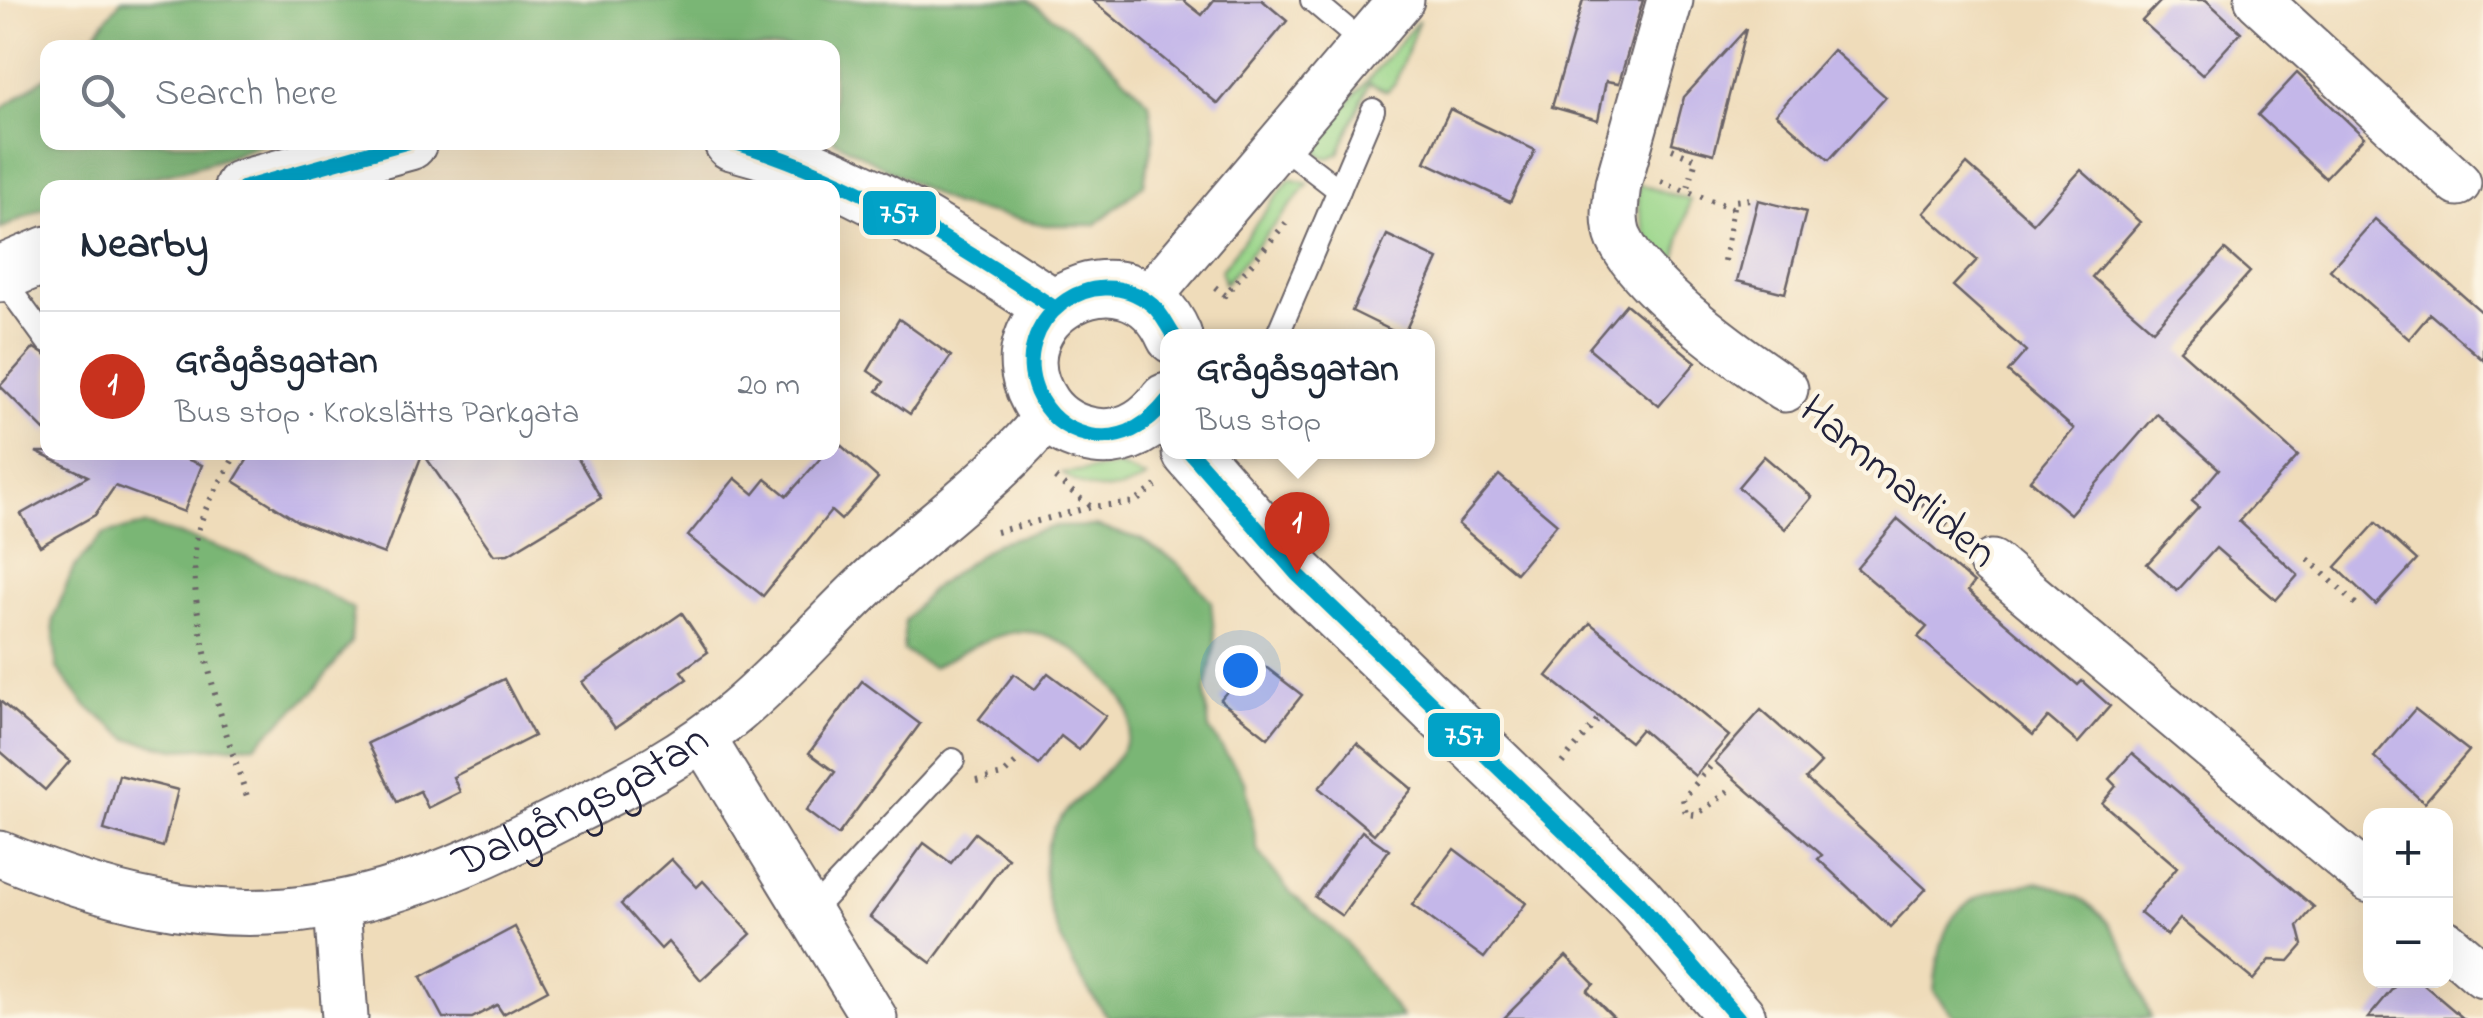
<!DOCTYPE html>
<meta charset="utf-8">
<style>
:root{--surface:#fff;--page:#f2f2f3;--text:#1f2937;--muted:#747a83;--line:#e0e1e3;--accent:#c8321e}
body{margin:0;font-family:"Indie Flower",sans-serif;background:var(--page);color:var(--text)}
.controls{position:absolute;right:30px;bottom:30px;display:grid;overflow:hidden;border-radius:20px;box-shadow:0 10px 40px #0002}
.controls button{width:90px;height:90px;display:grid;place-items:center;padding:0;border:0;border-bottom:2px solid var(--line);background:var(--surface);color:var(--text);font:50px sans-serif}
.you{position:absolute;left:1240px;top:670px;width:35px;height:35px;margin:-25px;border:8px solid #fff;border-radius:50%;background:#1a73e8;box-shadow:0 0 0 15px #1a73e833}
.badge{display:grid;place-items:center;width:65px;height:65px;border-radius:50%;background:var(--accent);color:#fff;font-size:32px;font-weight:700}
.pin{position:absolute;translate:-50% -82px;filter:drop-shadow(0 2px 5px #0008)}
.pin::after{content:'';position:absolute;top:52px;width:35px;height:30px;background:inherit;clip-path:polygon(0 0,100% 0,50% 100%)}
.popup{position:absolute;left:1160px;top:329px;width:275px;height:130px;box-sizing:border-box;display:grid;place-content:center;border-radius:20px;background:var(--surface);filter:drop-shadow(0 2px 8px #0005);font-size:32px;white-space:nowrap;color:var(--muted)}
.popup b{font-size:38px;color:var(--text)}
.popup::after{content:'';position:absolute;left:50%;top:100%;margin-left:-20px;border:20px solid transparent;border-top-color:var(--surface)}
.list{margin:0;padding:0;list-style:none}
h2{display:flex;justify-content:space-between;align-items:center;height:130px;margin:0;padding:0 40px;font-size:42px}
h2 small{font-size:32px;font-weight:400;color:var(--muted)}
.list li{display:grid;grid-template-columns:65px 1fr auto;gap:30px;align-items:center;box-sizing:border-box;height:150px;padding:0 40px;border-top:2px solid var(--line)}
.list b{display:block;font-size:38px;white-space:nowrap}
.list p{margin:0;font-size:32px;white-space:nowrap;color:var(--muted)}
.list em{font-size:32px;font-style:normal;color:var(--muted)}
.icon{flex:none;width:55px;height:55px;fill:none;stroke:currentColor;stroke-width:2;stroke-linecap:round;stroke-linejoin:round}
.map{position:relative;flex:none;width:2483px;height:1018px;overflow:hidden}
.search{position:absolute;background:var(--surface);box-shadow:0 10px 40px #0002;left:40px;top:40px;width:800px;height:110px;display:flex;align-items:center;gap:25px;box-sizing:border-box;padding:0 35px;border-radius:20px;color:var(--muted);font-size:38px}
.panel{position:absolute;background:var(--surface);box-shadow:0 10px 40px #0002;left:40px;top:180px;width:800px;height:280px;border-radius:20px}
.map>svg:first-child{display:block}
.green{fill:#99d589;stroke:#5e7c62;stroke-width:2.5}
.forest{fill:#7ab675;stroke:#4e6c58;stroke-width:2.5}
.building{fill:#c4b7e9}
.lines{fill:none;stroke-linecap:round;stroke-linejoin:round}
.service-casing{stroke:#6a6367;stroke-width:26}
.minor-casing{stroke:#6a6367;stroke-width:49}
.tertiary-casing{stroke:#6a6367;stroke-width:59}
.path{stroke:#6a6367;stroke-width:6;stroke-dasharray:2.5 8;stroke-linecap:butt}
.service{stroke:#fff;stroke-width:22}
.minor{stroke:#fff;stroke-width:45}
.tertiary{stroke:#fff;stroke-width:55}
.bus-1-casing{stroke:#fcf5e5;stroke-width:22}
.bus-1{stroke:#02a2c7;stroke-width:15}
.labels{text-anchor:middle;dominant-baseline:central;stroke-width:9;stroke-linejoin:round;paint-order:stroke}
.street-label{font-size:45px;fill:#22223b;stroke:#fcf5e5}
.line-badge{stroke:#fcf5e5;stroke-width:4}
.badge-label{font-size:28px;text-anchor:middle;font-weight:bold;fill:#fff}
</style>
<div class="map">
<svg width="2483" height="1018" viewBox="0 0 2483 1018">
<rect width="100%" height="100%" fill="#fcf5e5"/>
<filter id="ink" filterUnits="userSpaceOnUse"><feTurbulence type="fractalNoise" baseFrequency=".01" numOctaves="2"/><feDisplacementMap in="SourceGraphic" scale="20" xChannelSelector="R" yChannelSelector="G"/><feConvolveMatrix kernelMatrix="1 2 1 2 8 2 1 2 1" color-interpolation-filters="sRGB"/></filter>
<filter id="wash" filterUnits="userSpaceOnUse"><feTurbulence type="fractalNoise" baseFrequency=".0048" numOctaves="4" result="noise"/><feDisplacementMap in="SourceGraphic" scale="40" xChannelSelector="R" yChannelSelector="G"/><feGaussianBlur stdDeviation="2.25" result="paint"/><feColorMatrix in="noise" values="0 0 0 0 0 0 0 0 0 0 0 0 0 0 0 0 0 1.4 0 .05"/><feComposite in="paint" operator="in"/></filter>
<g filter="url(#wash)">
<rect width="100%" height="100%" fill="#efdcba"/>
<g class="green">
<polygon points="1419,20 1395,83 1387,91 1369,83 1339,153 1329,158 1318,155 1319,137"/>
<polygon points="1290,179 1309,184 1224,284 1221,270"/>
<path d="M1638,184L1690,200L1672,272C1647,246 1637,220 1638,184Z"/>
<path d="M1119,466L1146,478C1117,496 1088,493 1062,473Z"/>
</g>
<g class="forest">
<polygon points="121,0 1028,0 1086,40 1149,102 1154,135 1144,184 1095,225 1045,225 954,205 833,140 832,48 85,47"/>
<path d="M47,76L48,142L265,143C197,171 120,188 48,188L47,207L0,229V110Z"/>
<path d="M145,525C217,545 289,570 353,609L351,643L313,692L255,745L175,749L129,739L86,706L57,668L53,620L73,569L103,534Z"/>
<path d="M1095,526L1140,539L1178,563L1211,601L1215,644L1205,693L1209,729L1245,781L1258,852L1290,892L1346,942L1402,1018H1109C1073,973 1024,888 1054,829C1071,795 1135,762 1130,717C1128,701 1111,684 1101,673C1035,609 1004,629 932,668L903,650L905,620L933,588L996,543L1053,527Z"/>
<path d="M2037,882C2117,900 2124,950 2151,1018H1955L1934,991C1942,910 1957,895 2037,882Z"/>
</g>
<g id="blocks">
<g class="building">
<polygon points="1092,0 1183,0 1202,15 1214,0 1262,0 1287,21 1218,104"/>
<polygon points="1583,0 1643,0 1619,83 1606,81 1598,120 1552,107"/>
<polygon points="2162,0 2206,0 2241,32 2202,75 2142,21"/>
<polygon points="1746,29 1714,154 1672,143 1684,97"/>
<polygon points="1833,50 1886,97 1829,160 1776,114"/>
<polygon points="2297,73 2364,137 2325,178 2258,115"/>
<polygon points="1450,109 1535,150 1510,202 1425,162"/>
<polygon points="1967,164 2033,223 2081,170 2140,222 2092,277 2153,330 2225,250 2250,272 2180,350 2298,456 2239,521 2298,575 2276,600 2216,548 2177,591 2147,564 2199,507 2192,501 2219,469 2157,414 2070,514 2030,480 2074,429 2008,372 2026,351 1953,286 1977,260 1924,213"/>
<polygon points="1758,200 1806,212 1785,293 1737,281"/>
<polygon points="2375,219 2483,313 2483,360 2430,314 2409,339 2330,270"/>
<polygon points="1387,235 1438,259 1403,336 1352,311"/>
<polygon points="1626,304 1696,362 1659,406 1589,348"/>
<polygon points="899,319 951,356 910,414 877,391 884,382 868,371"/>
<polygon points="34,348 48,357 48,434 0,386"/>
<polygon points="836,441 878,478 841,520 831,511 763,596 688,536 735,478 754,494 766,479 787,496 826,452 832,452"/>
<polygon points="36,452 168,452 202,465 184,512 115,486 95,515 40,546 21,514 88,476"/>
<polygon points="252,452 423,452 384,554 299,522 234,481"/>
<polygon points="486,452 574,452 601,498 508,554 494,555 427,459"/>
<polygon points="1764,456 1812,497 1785,529 1738,487"/>
<polygon points="1499,475 1557,524 1516,573 1458,524"/>
<polygon points="1898,519 1974,583 1968,591 2078,685 2082,681 2110,706 2078,743 2048,717 2033,735 1918,637 1927,627 1857,568"/>
<polygon points="2376,523 2417,560 2376,605 2336,567"/>
<polygon points="682,613 708,652 681,671 687,679 615,728 582,682"/>
<polygon points="1590,623 1729,736 1695,776 1641,729 1630,742 1547,676"/>
<polygon points="1254,658 1302,695 1268,738 1220,700"/>
<polygon points="1048,673 1106,716 1079,750 1061,736 1039,765 979,719 1014,674 1035,689"/>
<polygon points="504,679 534,736 453,777 460,792 428,808 420,791 397,802 368,743"/>
<polygon points="862,681 920,724 838,835 806,811 835,772 809,753"/>
<polygon points="0,701 70,761 45,790 0,751"/>
<polygon points="2415,709 2469,751 2424,803 2374,757"/>
<polygon points="1761,710 1821,763 1806,779 1926,889 1890,927 1818,859 1822,855 1715,762"/>
<polygon points="1357,743 1412,789 1374,834 1319,788"/>
<polygon points="2132,753 2314,907 2298,926 2303,945 2289,961 2270,960 2253,980 2180,919 2167,935 2140,913 2177,867 2102,803 2116,786 2109,779"/>
<polygon points="119,775 178,790 163,847 104,830"/>
<polygon points="1362,831 1389,850 1342,916 1315,897"/>
<polygon points="975,833 1008,858 931,963 870,917 924,843 951,863"/>
<polygon points="1454,849 1526,903 1484,958 1412,905"/>
<polygon points="671,859 697,887 703,881 751,934 701,980 668,942 661,949 621,904"/>
<polygon points="515,927 548,990 503,1014 497,1005 472,1018 443,1018 421,977"/>
<polygon points="1566,956 1594,984 1587,991 1614,1018 1504,1018"/>
<polygon points="2400,980 2418,980 2463,1018 2368,1018"/>
</g>
</g>
</g>
<g filter="url(#ink)">
<use href="#blocks" fill-opacity="0" stroke="#6a6367" stroke-width="2.5"/>
<g class="lines">
<defs>
<g id="service">
<polyline points="1312,0 1362,42"/>
<polyline points="1278,143 1339,190"/>
<polyline points="0,276 48,342"/>
<polyline points="1277,336 1373,110"/>
<polyline points="806,907 825,897 953,760"/>
</g>
<g id="minor">
<path d="M1670,0L1618,184C1616,201 1612,221 1619,238C1642,289 1738,357 1785,389"/>
<polyline points="2258,0 2458,183"/>
<polyline points="1146,301 1401,0"/>
<polyline points="1992,563 2370,880"/>
<polyline points="703,739 874,1018"/>
<path id="s1" d="M0,854C222,947 354,925 563,817C624,786 685,756 737,711C783,672 823,626 867,584C927,526 997,480 1049,414"/>
<polyline points="337,906 345,1018"/>
<polyline points="2446,943 2483,975"/>
</g>
<g id="tertiary">
<path d="M732,142C851,172 952,241 1053,307"/>
<polyline points="242,188 409,142"/>
<polyline points="0,274 48,254"/>
<path d="M1167,401C1150,425 1125,440 1095,436C1074,433 1055,423 1043,406C981,315 1130,233 1174,336"/>
<polyline points="1190,452 1297,574 1635,899 1738,1018"/>
</g>
</defs>
<use href="#service" class="service-casing"/>
<use href="#minor" class="minor-casing"/>
<use href="#tertiary" class="tertiary-casing"/>
<g class="path">
<polyline points="1672,149 1696,159 1687,192"/>
<polyline points="1661,182 1732,208"/>
<polyline points="1724,261 1734,201 1752,199"/>
<polyline points="1215,287 1225,295 1286,223"/>
<polyline points="1817,416 1960,536"/>
<path d="M237,452C223,479 203,506 197,536C184,608 224,730 248,799"/>
<polyline points="1055,478 1091,507 1135,502 1156,486"/>
<polyline points="996,532 1091,507"/>
<polyline points="2308,559 2360,608"/>
<polyline points="1562,763 1598,719"/>
<polyline points="1710,767 1683,799 1686,814 1696,815 1732,789"/>
<polyline points="976,781 1003,775 1018,761"/>
</g>
<use href="#service" class="service"/>
<use href="#minor" class="minor"/>
<use href="#tertiary" class="tertiary"/>
<defs>
<g id="bus-1">
<path d="M734,142C851,177 951,240 1053,307"/>
<polyline points="244,188 407,142"/>
<path d="M1167,401C1147,426 1120,442 1088,435C1063,429 1047,415 1037,392C1008,322 1093,256 1152,305C1161,312 1167,326 1174,336"/>
<polyline points="1190,452 1297,574 1635,899 1738,1018"/>
</g>
</defs>
<use href="#bus-1" class="bus-1-casing"/>
<use href="#bus-1" class="bus-1"/>
</g>
</g>
<g class="labels">
<g class="street-label">
<text transform="translate(1897 483) rotate(40)">Hammarliden</text>
<text stroke="none"><textPath href="#s1" startOffset="612">Dalgångsgatan</textPath></text>
</g>
</g>
<g class="line-badge">
<rect x="861" y="189" width="77" height="48" rx="10" fill="#02a2c7"/>
<rect x="1426" y="711" width="76" height="48" rx="10" fill="#02a2c7"/>
</g>
<g class="badge-label">
<text x="899" y="222">757</text>
<text x="1464" y="744">757</text>
</g>
</svg>
<div class="controls">
<button>+</button>
<button>−</button>
</div>
<div class="you"></div>
<div class="pin badge" style="left:1297px;top:574px">1</div>
<div class="popup"><b>Grågåsgatan</b>Bus stop</div>
<div class="search"><svg class="icon" aria-label="search" viewBox="0 0 24 24"><circle cx="10" cy="10" r="6"/><path d="M15 15l6 6"/></svg>Search here</div>
<section class="panel">
<h2>Nearby<small></small></h2>
<ul class="list">
<li><span class="badge">1</span><div><b>Grågåsgatan</b><p>Bus stop · Krokslätts Parkgata</p></div><em>20 m</em></li>
</ul>
</section>
</div>
